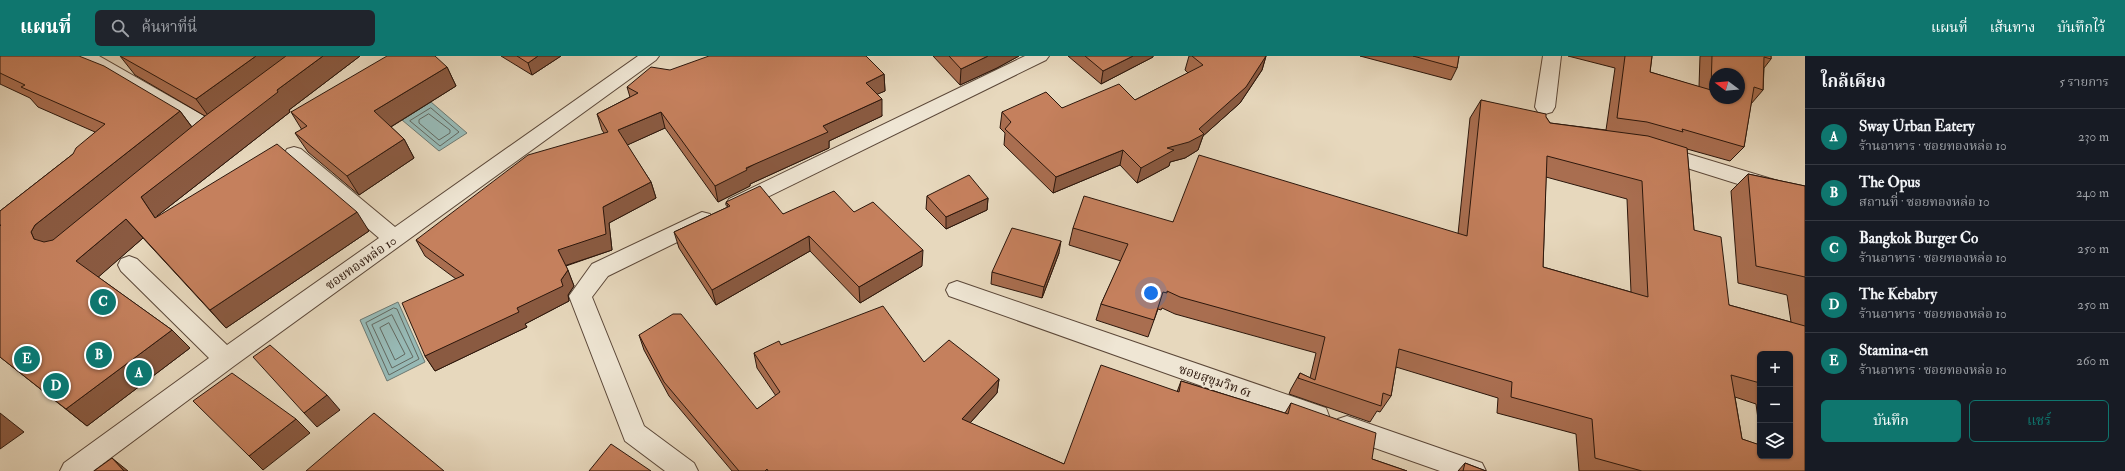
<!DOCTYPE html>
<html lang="th">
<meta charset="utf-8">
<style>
:root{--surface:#171b24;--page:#20242c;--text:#f1f3f6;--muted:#9ea1a6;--line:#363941;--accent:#0f766e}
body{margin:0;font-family:"IM FELL Double Pica","Noto Serif Thai",serif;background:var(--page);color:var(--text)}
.controls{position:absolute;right:12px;bottom:12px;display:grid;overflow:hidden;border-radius:6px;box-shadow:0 1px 3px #0004}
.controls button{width:36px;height:36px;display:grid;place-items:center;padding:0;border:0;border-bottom:1px solid var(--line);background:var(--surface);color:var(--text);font:20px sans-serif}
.compass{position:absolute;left:1709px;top:12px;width:36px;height:36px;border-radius:50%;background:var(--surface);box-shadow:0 1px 3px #0004;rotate:286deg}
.you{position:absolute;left:1151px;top:237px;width:14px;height:14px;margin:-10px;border:3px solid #fff;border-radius:50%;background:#1a73e8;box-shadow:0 0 0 6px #1a73e833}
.badge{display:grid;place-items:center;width:26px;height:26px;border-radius:50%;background:var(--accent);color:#fff;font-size:13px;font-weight:700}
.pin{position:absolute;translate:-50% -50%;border:2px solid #fff;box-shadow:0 1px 4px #0006}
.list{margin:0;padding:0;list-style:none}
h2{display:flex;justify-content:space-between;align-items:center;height:52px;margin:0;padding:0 16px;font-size:17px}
h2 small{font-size:13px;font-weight:400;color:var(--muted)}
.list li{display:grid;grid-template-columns:26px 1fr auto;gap:12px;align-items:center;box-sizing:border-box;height:56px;padding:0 16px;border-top:1px solid var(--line)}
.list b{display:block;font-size:15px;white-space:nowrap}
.list p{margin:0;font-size:13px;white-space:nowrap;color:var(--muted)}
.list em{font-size:13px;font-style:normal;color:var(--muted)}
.actions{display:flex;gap:8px;padding:12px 16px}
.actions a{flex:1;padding:9px 0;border:1px solid var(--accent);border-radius:6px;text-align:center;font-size:14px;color:var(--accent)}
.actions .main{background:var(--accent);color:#fff}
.icon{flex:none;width:22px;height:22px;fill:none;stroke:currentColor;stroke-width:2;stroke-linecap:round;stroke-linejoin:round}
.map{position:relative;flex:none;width:1805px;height:415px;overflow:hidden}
header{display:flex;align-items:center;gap:24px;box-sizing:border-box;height:56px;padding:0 20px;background:var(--accent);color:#fff}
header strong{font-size:19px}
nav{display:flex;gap:22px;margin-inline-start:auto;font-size:14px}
.search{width:280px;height:36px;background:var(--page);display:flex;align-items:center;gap:10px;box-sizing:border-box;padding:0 14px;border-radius:6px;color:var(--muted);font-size:15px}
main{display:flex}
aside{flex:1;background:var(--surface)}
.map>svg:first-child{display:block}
.water{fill:#97b9b5;stroke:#6c7871}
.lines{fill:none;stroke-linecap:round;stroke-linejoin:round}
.shore{stroke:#626860;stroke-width:1}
.minor-casing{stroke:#5b4738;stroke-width:2}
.minor{fill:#efe6d4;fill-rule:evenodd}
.wall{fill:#a96e50;stroke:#2c170c;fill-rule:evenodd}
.shaded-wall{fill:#8a5a41;stroke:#2c170c}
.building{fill:#c5805d;stroke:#2c170c;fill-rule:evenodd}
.labels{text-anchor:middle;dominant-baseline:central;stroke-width:4;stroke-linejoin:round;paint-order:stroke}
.street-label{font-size:13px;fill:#2c170c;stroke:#efe6d4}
</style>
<header>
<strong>แผนที่</strong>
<div class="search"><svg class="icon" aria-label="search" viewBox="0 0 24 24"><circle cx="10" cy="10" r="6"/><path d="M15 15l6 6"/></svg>ค้นหาที่นี่</div>
<nav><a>แผนที่</a><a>เส้นทาง</a><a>บันทึกไว้</a></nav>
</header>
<main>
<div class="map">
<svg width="1805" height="415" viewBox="0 0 1805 415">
<rect width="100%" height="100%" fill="#e7d8bd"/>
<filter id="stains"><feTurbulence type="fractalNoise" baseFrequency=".005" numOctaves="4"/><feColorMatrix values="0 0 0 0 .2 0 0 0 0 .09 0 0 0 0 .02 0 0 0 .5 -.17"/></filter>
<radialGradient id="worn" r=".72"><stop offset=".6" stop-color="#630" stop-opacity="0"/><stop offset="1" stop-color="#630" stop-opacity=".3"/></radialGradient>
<g class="water">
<polygon points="431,46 467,77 439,95 402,64"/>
<polygon points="398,246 425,306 387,325 360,264"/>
</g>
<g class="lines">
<g class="shore">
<polygon points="431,52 459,76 440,90 410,65"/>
<polygon points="429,58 450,74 450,77 439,84 419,67 419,64"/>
<polygon points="394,252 397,253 419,303 389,319 366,267"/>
<polygon points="392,259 413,301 392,312 372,269"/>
<polygon points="389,267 405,298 395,304 380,272"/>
</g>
<defs>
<g id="minor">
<polygon points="76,0 99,0 218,68 221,73 218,78 211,80 204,78 79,4"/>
<polygon points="638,0 659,0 656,4 234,310 93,415 60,415 64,407 209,302 121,215 118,209 121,203 129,200 137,203 227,289 379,182 287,103 284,98 287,93 294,91 301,93 395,171"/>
<polygon points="1025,0 1049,0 1046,4 743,153 736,156 729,153 726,148 729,143"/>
<polygon points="1543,0 1561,0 1555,51 1552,56 1545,58 1538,56 1535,51"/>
<polygon points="1659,89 1805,133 1805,149 1652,101 1649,96 1652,91"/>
<polygon points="702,156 710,158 713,164 710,170 608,220 592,241 644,370 694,407 698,415 665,415 625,385 569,240 592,208"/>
<polygon points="957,225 1326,352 1329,360 1326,368 1317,371 949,240 946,234 949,228"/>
<polygon points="1347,360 1482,407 1486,415 1440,415 1338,379 1335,371 1338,363"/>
</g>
</defs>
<use href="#minor" class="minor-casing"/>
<use href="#minor" class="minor"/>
</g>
<g class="wall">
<polygon points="0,0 180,55 192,71 205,60 135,19 120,0 360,0 289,54 290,56 157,160 369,175 226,272 143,182 98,221 172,274 190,292 87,370 0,301 0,155 73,98 95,76 38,51 30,42 0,28"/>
<polygon points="501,0 561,0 532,19"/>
<polygon points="933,0 1019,0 997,12 960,29"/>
<polygon points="1068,0 1153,0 1153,1 1101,28"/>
<polygon points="1189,0 1266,0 1262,14 1240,47 1203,80 1198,94 1185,102 1170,106 1169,110 1137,127 1120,109 1053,137 1004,89 1005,77 1000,72 1002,56 1062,52 1135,44 1188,17 1185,14"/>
<polygon points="1360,0 1459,0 1457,12 1451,24"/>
<path d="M1568,0H1652L1650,16L1699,31L1700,0H1771V3L1764,12L1763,34L1751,48L1744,91L1730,105L1687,93L1694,174L1729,249L1791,266L1787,239L1738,227L1731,135L1748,118L1805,130V415H1579L1576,378L1497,357L1498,342L1396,311L1391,340L1380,356L1377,355L1370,366L1289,338L1291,333L1300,317L1310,322L1316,297L1175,258L1162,252L1161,254L1158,253L1148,281L1096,264L1101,248L1121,205L1069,189L1073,172L1173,166L1458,178L1470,62L1481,44L1546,61L1550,67L1606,74L1615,12ZM1546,121L1627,143L1631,236L1543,211ZM1760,298H1790V400L1742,383L1735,341L1756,348L1760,378Z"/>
<polygon points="447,11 456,30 391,71 404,83 414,102 359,139 308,96 295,77 302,74 291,56"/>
<polygon points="884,18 885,35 877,38 882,60 829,85 829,92 750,128 750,130 718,146 665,72 627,89 651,126 656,142 609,167 612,194 566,210 574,230 568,239 569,245 525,268 527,271 435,315 425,300 456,223 425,200 416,184 604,77 602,74 597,58 630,41 627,31"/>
<polygon points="927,140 988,142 987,154 946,173 926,153"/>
<polygon points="726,146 783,158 854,156 922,210 860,247 810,195 716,249 679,192 674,176 728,151"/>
<polygon points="1059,197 1042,242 991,228 992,216"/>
<polygon points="639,279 757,353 776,340 757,312 754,297 781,289 924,306 999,323 997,337 970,367 1064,408 1177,336 1181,325 1285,357 1291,347 1372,403 1407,415 732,415 669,340 644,294"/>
<polygon points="1465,407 1486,415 1458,415"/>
</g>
<g class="shaded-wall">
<polygon points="256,0 294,0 210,62 196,43"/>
<polygon points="323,0 360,0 289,54 290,56 157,160 171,181 155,162 141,141 277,34"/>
<polygon points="538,0 561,0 532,19 528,7"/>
<polygon points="988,0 1019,0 997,12 960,29 961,13"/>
<polygon points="1133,0 1153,0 1153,1 1101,28 1103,15"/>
<polygon points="1266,0 1262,14 1240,47 1203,80 1198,94 1185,102 1170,106 1169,110 1137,127 1141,112 1167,92 1199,73"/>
<polygon points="447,11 456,30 384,75 374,55"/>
<polygon points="884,18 885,35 866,43 866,27"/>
<polygon points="882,43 882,60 829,85 829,92 750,128 750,130 718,146 715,130 823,70"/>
<polygon points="180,55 194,74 51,194 34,183 31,176 35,169"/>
<polygon points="661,56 665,72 623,91 618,74"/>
<polygon points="404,83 414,102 359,139 347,120"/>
<polygon points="1123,94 1120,109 1053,137 1056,121"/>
<polygon points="651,126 656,142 609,167 612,194 564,210 558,194 603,151"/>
<polygon points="988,142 987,154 946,173 946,161"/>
<polygon points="357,156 369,175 226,272 210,254"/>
<polygon points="126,163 143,182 95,224 76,205"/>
<polygon points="809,180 810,195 716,249 712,234"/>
<polygon points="1061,185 1059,197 1042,242 1044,231"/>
<polygon points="923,194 922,210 860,247 859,231"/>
<polygon points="568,214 574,230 568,239 569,245 525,268 527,271 435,315 425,300 517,252 561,224"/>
<polygon points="172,274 190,292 87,370 66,353"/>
<polygon points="999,323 997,337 961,377 962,363"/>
<polygon points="327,339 340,354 317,371 304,357"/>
<polygon points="0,357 24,376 0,393"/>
<polygon points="296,363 310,377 263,414 249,400"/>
<polygon points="112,402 128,415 124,415"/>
</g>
<g class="building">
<polygon points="0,0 79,0 104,10 180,55 35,169 31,176 34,183 44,186 53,184 205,60 286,0 323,0 277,34 278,36 141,141 155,162 277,88 357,156 210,254 126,163 76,205 172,274 66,353 0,301 0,170 1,169 0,169 0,155 73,98 76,92 105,68 21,31 25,29 0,17"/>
<polygon points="120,0 256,0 196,43"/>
<polygon points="387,0 435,0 447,11 374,55 404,83 347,120 295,77 307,70 291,56"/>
<polygon points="517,0 538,0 528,7"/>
<polygon points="709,0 866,0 884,18 866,27 882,43 823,70 828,76 746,112 747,114 715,130 661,56 618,74 651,126 603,151 606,178 558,194 568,214 561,224 563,230 517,252 519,256 425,300 402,247 464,219 416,184 528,99 608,76 597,58 638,37 627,31 651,11 670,14"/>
<polygon points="949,0 988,0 961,13"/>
<polygon points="1085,0 1133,0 1103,15"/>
<polygon points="1192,0 1266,0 1246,31 1199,73 1204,78 1189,86 1167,92 1174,94 1141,112 1123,94 1056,121 1005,73 1011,66 1002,56 1046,36 1062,52 1119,28 1135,44 1203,9"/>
<polygon points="1413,0 1459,0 1457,12"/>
<path d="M1625,0H1652L1650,16L1711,34L1712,0H1771V3L1764,1L1763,34L1754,31L1744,91L1682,73L1683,76L1647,66L1617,62ZM1715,18H1739V42H1715Z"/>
<path d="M1481,44L1546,58V61L1550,67L1648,80L1687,92L1694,174L1721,181L1729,249L1805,270V415H1642L1595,402L1592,363L1511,341L1512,326L1399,293L1391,340L1383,337L1381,350L1298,322L1300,317L1315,324L1325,281L1180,241L1167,235V237L1163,236L1154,264L1101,248L1128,188L1073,172L1084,140L1173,166L1199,99L1467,180ZM1547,100L1642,125L1648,241L1543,211ZM1760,298H1790V400H1760V389L1742,383L1731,319L1760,327Z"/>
<polygon points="1748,118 1805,130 1805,221 1756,210"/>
<polygon points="969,119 988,142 946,161 927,140"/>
<polygon points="760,130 783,158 834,135 854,156 873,146 923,194 859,231 809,180 712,234 674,176 730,150 726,146"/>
<polygon points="1012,172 1061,185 1044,231 992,216"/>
<polygon points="883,250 924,306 949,284 999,323 962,363 1064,408 1101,309 1179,336 1181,325 1288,358 1291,347 1376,377 1372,403 1407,415 768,415 767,413 765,415 739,415 664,326 639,279 673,258 681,258 757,353 780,336 754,297 779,285 781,289"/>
<polygon points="270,289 327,339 304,357 253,301"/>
<polygon points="232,317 296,363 249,400 193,345"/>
<polygon points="374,357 444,415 306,415"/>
<polygon points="611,388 651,415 589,415"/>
<polygon points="112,402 124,415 94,415"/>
<polygon points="1465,407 1486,415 1463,415"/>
</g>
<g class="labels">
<g class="street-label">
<text transform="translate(361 207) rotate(-35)">ซอยทองหล่อ 10</text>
<text transform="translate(1215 325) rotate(19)">ซอยสุขุมวิท 61</text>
</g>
</g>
<rect width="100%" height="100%" filter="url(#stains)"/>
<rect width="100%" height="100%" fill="url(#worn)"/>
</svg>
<div class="controls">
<button>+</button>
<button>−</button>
<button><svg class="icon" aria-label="layers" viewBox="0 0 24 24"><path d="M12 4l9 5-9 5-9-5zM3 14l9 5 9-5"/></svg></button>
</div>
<svg class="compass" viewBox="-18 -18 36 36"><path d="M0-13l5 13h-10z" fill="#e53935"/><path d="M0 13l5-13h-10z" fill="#9ea1a6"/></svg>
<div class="you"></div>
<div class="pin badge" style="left:139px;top:317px">A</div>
<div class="pin badge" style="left:99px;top:299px">B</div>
<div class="pin badge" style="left:103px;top:246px">C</div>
<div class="pin badge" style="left:56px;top:330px">D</div>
<div class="pin badge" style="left:27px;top:303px">E</div>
</div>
<aside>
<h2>ใกล้เคียง<small>5 รายการ</small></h2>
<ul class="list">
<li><span class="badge">A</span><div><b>Sway Urban Eatery</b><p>ร้านอาหาร · ซอยทองหล่อ 10</p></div><em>230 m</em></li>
<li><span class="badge">B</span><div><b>The Opus</b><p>สถานที่ · ซอยทองหล่อ 10</p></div><em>240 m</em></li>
<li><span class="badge">C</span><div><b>Bangkok Burger Co</b><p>ร้านอาหาร · ซอยทองหล่อ 10</p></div><em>250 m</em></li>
<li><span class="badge">D</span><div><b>The Kebabry</b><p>ร้านอาหาร · ซอยทองหล่อ 10</p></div><em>250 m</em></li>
<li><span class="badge">E</span><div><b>Stamina-en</b><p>ร้านอาหาร · ซอยทองหล่อ 10</p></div><em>260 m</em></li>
</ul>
<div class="actions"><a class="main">บันทึก</a><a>แชร์</a></div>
</aside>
</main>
